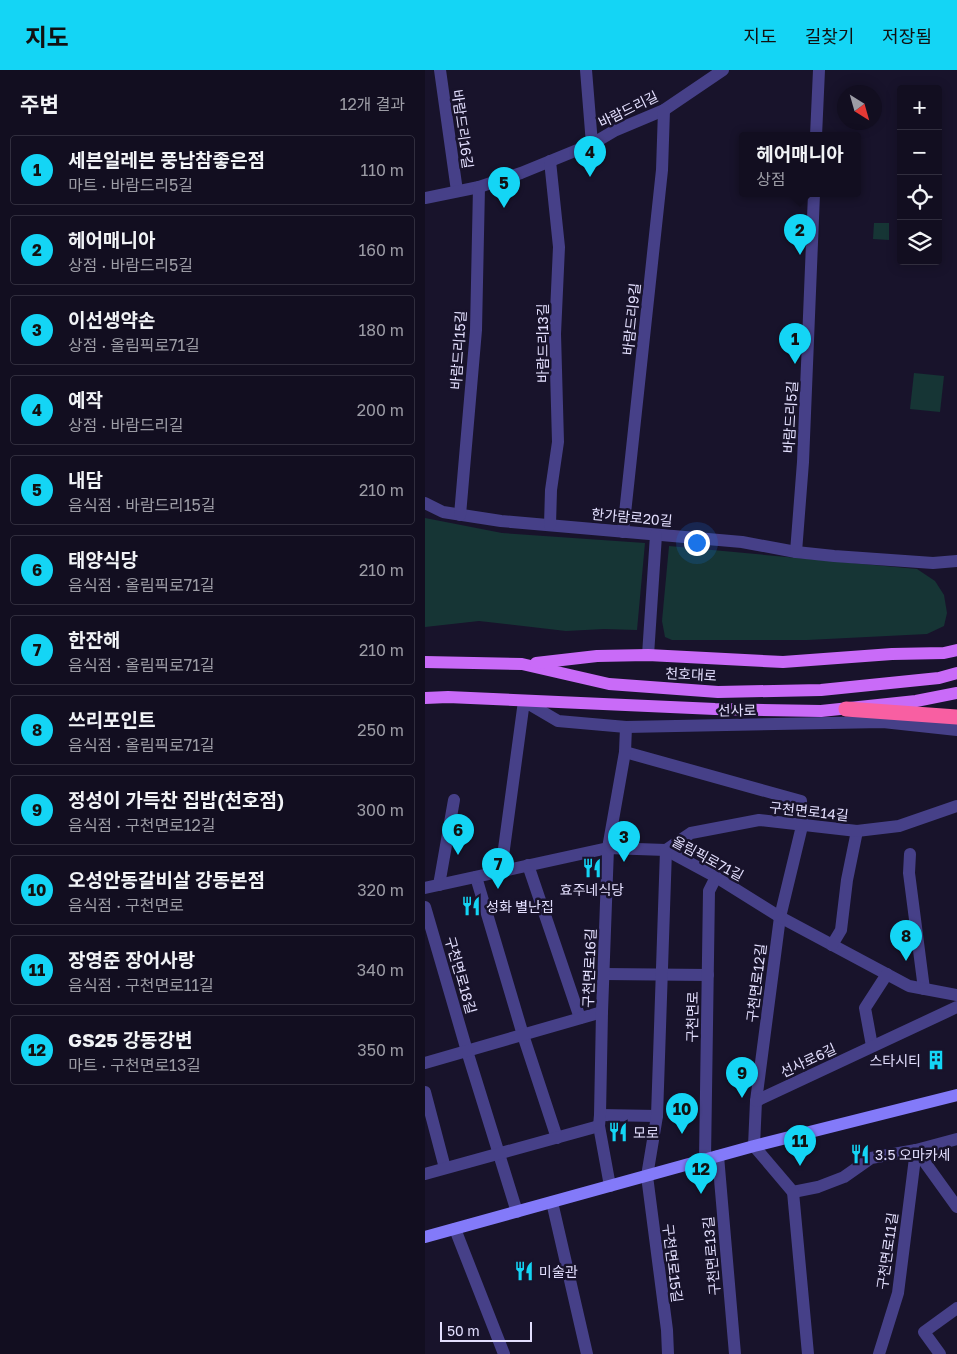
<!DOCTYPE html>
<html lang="ko">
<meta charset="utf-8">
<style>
:root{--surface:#120e20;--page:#1f1c2d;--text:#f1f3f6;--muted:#9c9ca5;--line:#312e3e;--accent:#14d5f5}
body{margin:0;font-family:"Golos Text","Noto Sans KR",sans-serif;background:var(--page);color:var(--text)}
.controls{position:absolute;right:15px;top:15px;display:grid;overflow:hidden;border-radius:5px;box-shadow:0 2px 12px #0003}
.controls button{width:45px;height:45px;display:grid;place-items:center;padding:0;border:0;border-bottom:1px solid var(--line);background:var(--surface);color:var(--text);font:25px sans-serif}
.compass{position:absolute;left:412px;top:15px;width:45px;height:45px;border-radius:50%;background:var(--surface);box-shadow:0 2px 12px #0003;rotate:143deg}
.scale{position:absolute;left:15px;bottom:12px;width:92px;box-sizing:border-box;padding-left:5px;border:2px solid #e3dffe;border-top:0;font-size:14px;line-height:18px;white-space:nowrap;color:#e3dffe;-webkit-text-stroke:4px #18132b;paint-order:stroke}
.you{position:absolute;left:271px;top:472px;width:18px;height:18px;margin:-12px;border:4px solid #fff;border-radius:50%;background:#1a73e8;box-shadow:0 0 0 8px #1a73e833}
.badge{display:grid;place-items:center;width:32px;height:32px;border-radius:50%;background:var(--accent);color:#111;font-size:16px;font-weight:700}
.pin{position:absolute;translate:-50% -41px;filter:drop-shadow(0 1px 2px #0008)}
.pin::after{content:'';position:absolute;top:26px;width:18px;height:15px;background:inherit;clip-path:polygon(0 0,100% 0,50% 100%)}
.popup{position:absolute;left:314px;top:62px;width:122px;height:65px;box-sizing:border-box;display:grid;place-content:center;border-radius:5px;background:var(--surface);filter:drop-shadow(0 1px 4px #0005);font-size:16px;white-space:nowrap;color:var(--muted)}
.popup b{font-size:19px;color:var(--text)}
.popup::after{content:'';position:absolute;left:50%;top:100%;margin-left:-10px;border:10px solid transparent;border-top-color:var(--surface)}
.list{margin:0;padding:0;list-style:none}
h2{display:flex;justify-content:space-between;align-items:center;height:65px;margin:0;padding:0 20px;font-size:21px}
h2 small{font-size:16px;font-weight:400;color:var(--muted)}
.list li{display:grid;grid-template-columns:32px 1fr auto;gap:15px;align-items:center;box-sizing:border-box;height:70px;margin:0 10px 10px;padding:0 10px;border:1px solid var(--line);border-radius:5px}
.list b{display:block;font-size:19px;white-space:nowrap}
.list p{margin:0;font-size:16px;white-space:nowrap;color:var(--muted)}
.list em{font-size:16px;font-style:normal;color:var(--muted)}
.icon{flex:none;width:28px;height:28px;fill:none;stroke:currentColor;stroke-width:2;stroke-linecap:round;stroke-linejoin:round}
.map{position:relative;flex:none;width:532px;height:1284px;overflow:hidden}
header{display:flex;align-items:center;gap:30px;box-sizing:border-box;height:70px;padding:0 25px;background:var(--accent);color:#111}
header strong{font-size:24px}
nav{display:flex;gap:28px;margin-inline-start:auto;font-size:18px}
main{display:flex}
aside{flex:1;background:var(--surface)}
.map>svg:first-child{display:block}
.green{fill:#163535}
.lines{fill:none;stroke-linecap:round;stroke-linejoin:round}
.street{stroke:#464088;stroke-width:12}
.secondary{stroke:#837af9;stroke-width:12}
.primary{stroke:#c96bf8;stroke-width:12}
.highway{stroke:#f85fa2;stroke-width:15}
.labels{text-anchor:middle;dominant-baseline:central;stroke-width:5;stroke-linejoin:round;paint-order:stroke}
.street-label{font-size:14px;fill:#e3dffe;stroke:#18132b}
.poi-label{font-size:14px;fill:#e3dffe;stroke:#18132b;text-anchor:start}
</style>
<header>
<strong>지도</strong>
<nav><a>지도</a><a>길찾기</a><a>저장됨</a></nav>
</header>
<main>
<aside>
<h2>주변<small>12개 결과</small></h2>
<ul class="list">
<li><span class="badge">1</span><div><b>세븐일레븐 풍납참좋은점</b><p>마트 · 바람드리5길</p></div><em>110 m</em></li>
<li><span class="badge">2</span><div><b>헤어매니아</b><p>상점 · 바람드리5길</p></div><em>160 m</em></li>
<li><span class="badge">3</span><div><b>이선생약손</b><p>상점 · 올림픽로71길</p></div><em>180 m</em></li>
<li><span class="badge">4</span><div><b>예작</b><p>상점 · 바람드리길</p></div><em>200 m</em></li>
<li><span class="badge">5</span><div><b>내담</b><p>음식점 · 바람드리15길</p></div><em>210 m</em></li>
<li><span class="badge">6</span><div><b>태양식당</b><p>음식점 · 올림픽로71길</p></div><em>210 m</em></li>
<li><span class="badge">7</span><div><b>한잔해</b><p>음식점 · 올림픽로71길</p></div><em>210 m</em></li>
<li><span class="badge">8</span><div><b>쓰리포인트</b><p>음식점 · 올림픽로71길</p></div><em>250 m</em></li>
<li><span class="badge">9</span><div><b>정성이 가득찬 집밥(천호점)</b><p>음식점 · 구천면로12길</p></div><em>300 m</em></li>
<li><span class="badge">10</span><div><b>오성안동갈비살 강동본점</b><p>음식점 · 구천면로</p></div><em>320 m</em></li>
<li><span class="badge">11</span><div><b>장영준 장어사랑</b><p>음식점 · 구천면로11길</p></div><em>340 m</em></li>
<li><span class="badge">12</span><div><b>GS25 강동강변</b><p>마트 · 구천면로13길</p></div><em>350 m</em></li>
</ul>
</aside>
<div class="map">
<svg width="532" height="1284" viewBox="0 0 532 1284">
<rect width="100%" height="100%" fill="#18132b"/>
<g class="green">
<polygon points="449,153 464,153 464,170 448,169"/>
<polygon points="489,303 519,306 515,342 485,339"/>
<polygon points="0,448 77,463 220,473 212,560 179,559 141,561 54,551 0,557"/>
<polygon points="244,476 492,499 510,511 519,525 522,543 519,556 502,564 382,570 247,570 240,567 237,551"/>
</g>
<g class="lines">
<g class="street">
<polyline points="15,0 32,121"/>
<polyline points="161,0 167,74"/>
<polyline points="391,66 394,0"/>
<polyline points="0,128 54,117 96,103 167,74 189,61 239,40 298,0"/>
<polyline points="0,433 18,442 76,451 317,472 371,482 409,486 508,493 532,491"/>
<polyline points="35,445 51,260 54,117"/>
<polyline points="125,455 126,420 133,372 130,264 134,177 125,91"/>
<polyline points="198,462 237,100 239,40"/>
<polyline points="371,482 378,392 389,124"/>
<polyline points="223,585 231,465"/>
<polyline points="200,682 376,731 377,756 355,847 331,1031 329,1076 368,1122 393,1117 419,1107 446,1088 491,1080 532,1069"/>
<polyline points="485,784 484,803 499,919"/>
<polyline points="103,795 155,948"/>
<polyline points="76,801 99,631 133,651 201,657 458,652 532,660"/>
<polyline points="51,807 98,965 132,1068"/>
<polyline points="14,815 29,730"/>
<polyline points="0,818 183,778 241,780 291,807 355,847 484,916 532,925"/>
<polyline points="0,837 42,981 92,1142"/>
<polyline points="407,875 416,860 422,810 432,761"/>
<polyline points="179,904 283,905"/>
<polyline points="447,976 440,938 462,904"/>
<polyline points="0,993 177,942"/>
<polyline points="0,1022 20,1098"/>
<polyline points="331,1031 532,937"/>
<polyline points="175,1045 232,1046"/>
<polyline points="491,1080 532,1137"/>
<polyline points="293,1086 310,1284"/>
<polyline points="280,1089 284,821 291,807"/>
<polyline points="0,1104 174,1056"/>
<polyline points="185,1116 174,1056 175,1045 177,942 183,778 200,682 201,657"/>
<polyline points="368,1122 383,1284"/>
<polyline points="127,1132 162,1284"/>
<polyline points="30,1159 79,1284"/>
<polyline points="243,1284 242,1260 222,1106 232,1046 241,780 266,763 334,750 432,761 474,756 532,736"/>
<polyline points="454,1284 473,1223 491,1080"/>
<polyline points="515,1284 499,1262 532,1238"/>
</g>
<polyline class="secondary" points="0,1167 329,1076 532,1025"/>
<g class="primary">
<polyline points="0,592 97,594 184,614 293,622 396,620 514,608 532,603"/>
<polyline points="111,593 172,586 223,585 358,592 467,584 519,583 532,580"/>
<polyline points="0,628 23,627 290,639 396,641 491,631 532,623"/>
</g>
<polyline class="highway" points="421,639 532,647"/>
</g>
<defs>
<symbol id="restaurant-bare" viewBox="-9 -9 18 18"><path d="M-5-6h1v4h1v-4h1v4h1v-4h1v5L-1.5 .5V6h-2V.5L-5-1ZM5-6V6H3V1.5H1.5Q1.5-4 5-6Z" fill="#14d5f5" stroke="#18132b" stroke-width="2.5" paint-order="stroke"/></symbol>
<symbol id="building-bare" viewBox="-9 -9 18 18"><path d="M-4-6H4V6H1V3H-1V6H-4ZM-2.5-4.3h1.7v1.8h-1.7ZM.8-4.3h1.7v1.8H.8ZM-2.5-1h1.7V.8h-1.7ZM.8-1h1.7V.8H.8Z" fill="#14d5f5" stroke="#18132b" stroke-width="2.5" paint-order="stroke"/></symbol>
</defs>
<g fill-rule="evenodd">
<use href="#restaurant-bare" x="153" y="784" width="28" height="28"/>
<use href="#restaurant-bare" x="32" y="822" width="28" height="28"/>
<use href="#building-bare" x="497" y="976" width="28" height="28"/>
<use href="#restaurant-bare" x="179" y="1048" width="28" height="28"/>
<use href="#restaurant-bare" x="421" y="1070" width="28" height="28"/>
<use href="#restaurant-bare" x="85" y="1187" width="28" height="28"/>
</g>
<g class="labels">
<g class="street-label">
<text transform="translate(203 39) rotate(-26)">바람드리길</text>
<text transform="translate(38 59) rotate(82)">바람드리16길</text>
<text transform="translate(206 249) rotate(-84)">바람드리9길</text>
<text transform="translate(117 273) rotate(-90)">바람드리13길</text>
<text transform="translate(33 280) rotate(-86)">바람드리15길</text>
<text transform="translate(365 347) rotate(-87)">바람드리5길</text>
<text transform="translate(207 447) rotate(5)">한가람로20길</text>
<text transform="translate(266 604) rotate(3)">천호대로</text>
<text transform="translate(312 640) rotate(-1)">선사로</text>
<text transform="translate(384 741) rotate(6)">구천면로14길</text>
<text transform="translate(283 788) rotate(28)">올림픽로71길</text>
<text transform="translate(164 898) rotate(-88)">구천면로16길</text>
<text transform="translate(36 905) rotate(74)">구천면로18길</text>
<text transform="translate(331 913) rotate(-83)">구천면로12길</text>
<text transform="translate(267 947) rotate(-89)">구천면로</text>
<text transform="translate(383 990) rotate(-25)">선사로6길</text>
<text transform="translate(462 1181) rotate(-82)">구천면로11길</text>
<text transform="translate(286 1186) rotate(-95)">구천면로13길</text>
<text transform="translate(248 1193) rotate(83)">구천면로15길</text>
</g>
<g class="poi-label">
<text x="167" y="819" text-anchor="middle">효주네식당</text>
<text x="61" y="836">성화 별난집</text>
<text x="496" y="990" text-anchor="end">스타시티</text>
<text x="208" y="1062">모로</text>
<text x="450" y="1084">3.5 오마카세</text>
<text x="114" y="1201">미술관</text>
</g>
</g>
</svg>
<div class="controls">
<button>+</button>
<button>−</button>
<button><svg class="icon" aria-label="locate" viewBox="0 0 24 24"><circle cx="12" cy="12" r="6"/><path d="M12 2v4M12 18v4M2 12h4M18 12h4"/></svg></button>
<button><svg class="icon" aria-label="layers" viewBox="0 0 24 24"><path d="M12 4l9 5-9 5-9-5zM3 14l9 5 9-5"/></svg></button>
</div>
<svg class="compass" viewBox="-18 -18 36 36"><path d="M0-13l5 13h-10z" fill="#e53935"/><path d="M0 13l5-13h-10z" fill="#9c9ca5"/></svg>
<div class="scale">50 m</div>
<div class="you"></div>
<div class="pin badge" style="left:370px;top:294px">1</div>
<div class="pin badge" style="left:375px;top:185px">2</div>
<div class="popup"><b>헤어매니아</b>상점</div>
<div class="pin badge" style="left:199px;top:792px">3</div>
<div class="pin badge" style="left:165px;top:107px">4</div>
<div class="pin badge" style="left:79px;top:138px">5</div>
<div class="pin badge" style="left:33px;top:785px">6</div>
<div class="pin badge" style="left:73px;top:819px">7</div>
<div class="pin badge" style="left:481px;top:891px">8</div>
<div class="pin badge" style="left:317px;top:1028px">9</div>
<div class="pin badge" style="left:257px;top:1064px">10</div>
<div class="pin badge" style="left:375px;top:1096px">11</div>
<div class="pin badge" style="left:276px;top:1124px">12</div>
</div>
</main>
